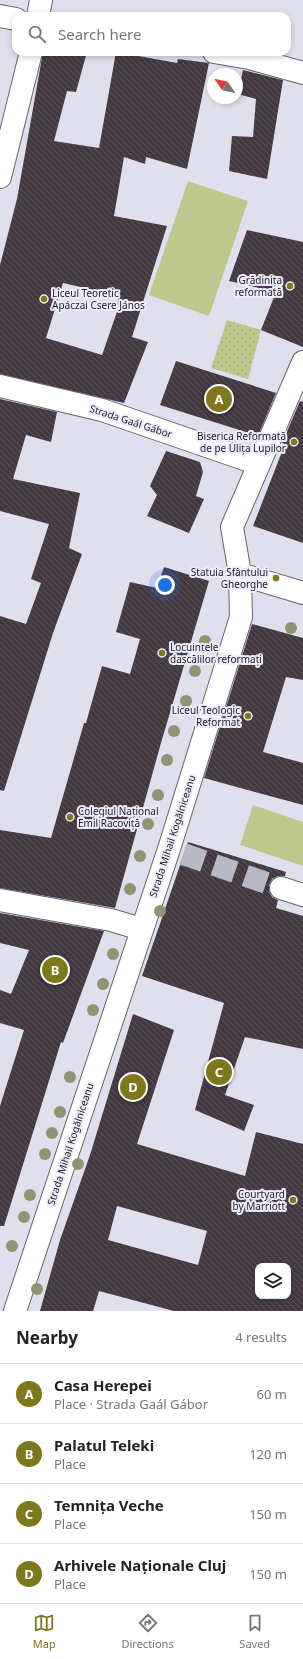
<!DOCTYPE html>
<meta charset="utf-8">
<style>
:root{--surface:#fff;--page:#f6f6f6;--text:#222;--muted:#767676;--line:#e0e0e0;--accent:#7f771c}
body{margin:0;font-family:"Noto Sans",sans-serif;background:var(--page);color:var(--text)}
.controls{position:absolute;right:12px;bottom:12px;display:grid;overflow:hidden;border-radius:8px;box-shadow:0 2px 6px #0003}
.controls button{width:36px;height:36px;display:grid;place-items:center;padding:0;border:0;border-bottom:1px solid var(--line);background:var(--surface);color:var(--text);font:20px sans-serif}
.compass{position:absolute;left:207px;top:68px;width:36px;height:36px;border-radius:50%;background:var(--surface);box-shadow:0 2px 6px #0003;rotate:304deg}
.you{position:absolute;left:165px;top:585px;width:14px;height:14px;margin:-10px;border:3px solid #fff;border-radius:50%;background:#1a73e8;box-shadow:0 0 0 6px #1a73e833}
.badge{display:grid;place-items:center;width:26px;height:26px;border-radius:50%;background:var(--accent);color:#fff;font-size:13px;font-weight:700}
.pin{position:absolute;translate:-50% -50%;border:2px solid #fff;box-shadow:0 1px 4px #0006}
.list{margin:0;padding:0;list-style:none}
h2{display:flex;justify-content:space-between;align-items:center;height:52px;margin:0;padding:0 16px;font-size:17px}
h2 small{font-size:13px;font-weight:400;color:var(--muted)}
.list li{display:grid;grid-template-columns:26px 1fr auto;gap:12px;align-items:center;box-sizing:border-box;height:60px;padding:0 16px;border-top:1px solid var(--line)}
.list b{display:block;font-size:15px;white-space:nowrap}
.list p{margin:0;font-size:13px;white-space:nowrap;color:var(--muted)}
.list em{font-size:13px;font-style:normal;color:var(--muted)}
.icon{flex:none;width:22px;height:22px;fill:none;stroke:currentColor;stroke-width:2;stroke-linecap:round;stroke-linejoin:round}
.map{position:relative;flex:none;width:303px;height:1311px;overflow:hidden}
.search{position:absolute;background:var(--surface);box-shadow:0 2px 6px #0003;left:12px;right:12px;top:12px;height:44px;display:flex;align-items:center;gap:10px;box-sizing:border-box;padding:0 14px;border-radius:12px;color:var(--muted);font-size:15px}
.sheet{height:292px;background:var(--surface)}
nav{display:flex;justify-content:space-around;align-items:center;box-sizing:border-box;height:56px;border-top:1px solid var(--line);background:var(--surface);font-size:11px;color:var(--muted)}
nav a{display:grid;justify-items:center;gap:2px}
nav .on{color:var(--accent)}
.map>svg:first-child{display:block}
.grass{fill:url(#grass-dots)}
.green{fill:#bec88c}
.building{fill:url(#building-back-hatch);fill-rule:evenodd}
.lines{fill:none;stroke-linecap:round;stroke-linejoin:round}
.street-tunnel{stroke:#b9b8c5;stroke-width:22;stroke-dasharray:22 11;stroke-linecap:butt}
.street-casing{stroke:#656471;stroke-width:24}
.path{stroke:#8b8a95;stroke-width:2.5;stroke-dasharray:3 3;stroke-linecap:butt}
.street{stroke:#fff;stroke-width:22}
.tree{fill:#909472}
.poi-dot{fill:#7f771c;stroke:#eeecfb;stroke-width:1.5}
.labels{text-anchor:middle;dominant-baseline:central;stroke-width:4;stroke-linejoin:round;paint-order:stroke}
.poi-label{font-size:10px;fill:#1d1c22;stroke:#eeecfb;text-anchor:end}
.street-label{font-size:10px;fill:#1d1c22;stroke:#eeecfb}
</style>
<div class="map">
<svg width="303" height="1311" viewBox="0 0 303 1311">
<defs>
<pattern id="grass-dots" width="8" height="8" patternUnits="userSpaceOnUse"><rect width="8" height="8" fill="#bec88c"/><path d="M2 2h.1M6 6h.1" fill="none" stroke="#a3ab78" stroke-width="1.8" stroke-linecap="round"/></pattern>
<pattern id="building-back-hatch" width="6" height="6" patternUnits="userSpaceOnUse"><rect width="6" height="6" fill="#443941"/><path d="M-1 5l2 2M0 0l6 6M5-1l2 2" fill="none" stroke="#5c535a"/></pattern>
</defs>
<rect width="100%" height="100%" fill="#e0dfee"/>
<polygon class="grass" points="227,320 261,330 248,379 211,368"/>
<g class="green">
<polygon points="188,181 248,201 209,316 149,295"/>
<polygon points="253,805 303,822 303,866 240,845"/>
</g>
<g class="building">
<path d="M43,52H87L76,92L67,91L54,141L99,148L116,52L177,63L178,59L209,63L187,169L146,157L145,164L124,157L114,216L167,226L132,337L148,342L124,403L0,374V265L17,199ZM63,283L120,296L116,306H119L102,355L46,338Z"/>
<polygon points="243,70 283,80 267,179 229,171 232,136 253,137 256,99 238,94"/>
<polygon points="247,230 303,242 303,347 261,330 276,292 229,281"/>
<polygon points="176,361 276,393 258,436 160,405"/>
<polygon points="0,399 57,412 51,442 26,435 13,479 80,493 69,548 82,554 53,633 4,791 0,790 0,616 26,624 41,583 31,579 49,524 0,511"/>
<polygon points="300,401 303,402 303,543 253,526 285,444 282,443"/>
<polygon points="166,451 200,462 203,472 196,496 204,499 189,533 147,516 157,495 150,486"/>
<polygon points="164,567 209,581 161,743 115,908 0,888 0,830 51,838 84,723 86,723 102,666 130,674 140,639 116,632 130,582 157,588"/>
<polygon points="252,624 303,638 303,680 286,677 263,752 303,763 303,805 204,778"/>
<polygon points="188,842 286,872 285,876 278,876 272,879 269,885 269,891 272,897 278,900 276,908 303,916 303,1049 245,1037 225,1095 254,1105 244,1131 195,1110 224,1003 142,976"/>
<polygon points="0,913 104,931 63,1043 61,1042 4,1226 0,1226 0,1106 24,1030 0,1023 0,990 11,994 29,950 0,943"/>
<path d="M133,1014L174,1030L137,1144L245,1176L256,1132L303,1144V1311H174L99,1291L93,1311H40L60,1240L90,1155ZM117,1206L207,1231L198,1265L108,1240ZM258,1266H288V1296H258Z"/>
</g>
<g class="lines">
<polyline class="street-tunnel" points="183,854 281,888"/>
<defs>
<g id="street">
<polyline points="0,16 16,19"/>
<polyline points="38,16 41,0"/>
<polyline points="214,52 249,58 303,73"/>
<polyline points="0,177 31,52"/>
<polyline points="0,386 102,410 259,464"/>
<polyline points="240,574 303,593"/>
<polyline points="281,888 303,895"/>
<polyline points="0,900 111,920 141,929"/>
<polyline points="15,1311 169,849 241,617 240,574 232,527 303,362"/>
</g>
</defs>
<use href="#street" class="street-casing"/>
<polyline class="path" points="143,16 144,13"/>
<use href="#street" class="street"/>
</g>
<g class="tree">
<circle cx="291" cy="628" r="6"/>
<circle cx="205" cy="641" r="6"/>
<circle cx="195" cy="671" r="6"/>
<circle cx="186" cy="701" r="6"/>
<circle cx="174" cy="731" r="6"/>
<circle cx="167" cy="760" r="6"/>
<circle cx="158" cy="795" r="6"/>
<circle cx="148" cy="824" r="6"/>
<circle cx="140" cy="856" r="6"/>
<circle cx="130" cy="889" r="6"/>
<circle cx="160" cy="911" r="6"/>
<circle cx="113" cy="954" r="6"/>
<circle cx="103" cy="984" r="6"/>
<circle cx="93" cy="1010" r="6"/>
<circle cx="70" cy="1077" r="6"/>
<circle cx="60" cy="1112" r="6"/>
<circle cx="52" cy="1133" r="6"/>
<circle cx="45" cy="1154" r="6"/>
<circle cx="78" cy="1164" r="6"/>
<circle cx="30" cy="1195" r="6"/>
<circle cx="24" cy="1217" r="6"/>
<circle cx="12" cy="1246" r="6"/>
<circle cx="37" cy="1289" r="6"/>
</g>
<g class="poi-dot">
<circle cx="290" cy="286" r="4"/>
<circle cx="44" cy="299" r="4"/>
<circle cx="294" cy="442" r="4"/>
<circle cx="276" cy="578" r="4"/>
<circle cx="162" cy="653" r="4"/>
<circle cx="248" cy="716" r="4"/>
<circle cx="70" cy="817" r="4"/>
<circle cx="293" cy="1200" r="4"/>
</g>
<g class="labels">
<g class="poi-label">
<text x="282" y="280">Grădinița<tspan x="282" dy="12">reformată</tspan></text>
<text x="52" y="293" text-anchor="start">Liceul Teoretic<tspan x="52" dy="12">Apáczai Csere János</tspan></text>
<text x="286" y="436">Biserica Reformată<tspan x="286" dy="12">de pe Ulița Lupilor</tspan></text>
<text x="268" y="572">Statuia Sfântului<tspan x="268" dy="12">Gheorghe</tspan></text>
<text x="170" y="647" text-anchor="start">Locuințele<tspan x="170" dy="12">dascălilor reformați</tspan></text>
<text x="240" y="710">Liceul Teologic<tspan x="240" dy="12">Reformat</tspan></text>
<text x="78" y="811" text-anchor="start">Colegiul Național<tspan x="78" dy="12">Emil Racoviță</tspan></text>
<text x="285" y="1194">Courtyard<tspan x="285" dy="12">by Marriott</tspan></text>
</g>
<g class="street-label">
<text transform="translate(131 421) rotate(18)">Strada Gaál Gábor</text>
<text transform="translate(172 836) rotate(-72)">Strada Mihail Kogălniceanu</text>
<text transform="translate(70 1144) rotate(-72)">Strada Mihail Kogălniceanu</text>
</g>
</g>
</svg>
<div class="controls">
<button><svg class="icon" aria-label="layers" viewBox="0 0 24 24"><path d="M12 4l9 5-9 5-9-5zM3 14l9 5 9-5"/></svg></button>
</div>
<svg class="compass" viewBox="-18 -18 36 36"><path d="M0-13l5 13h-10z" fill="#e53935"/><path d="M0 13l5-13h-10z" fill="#767676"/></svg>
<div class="you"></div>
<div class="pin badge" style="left:219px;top:399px">A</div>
<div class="pin badge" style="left:55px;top:970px">B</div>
<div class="pin badge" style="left:219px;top:1072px">C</div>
<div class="pin badge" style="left:133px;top:1087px">D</div>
<div class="search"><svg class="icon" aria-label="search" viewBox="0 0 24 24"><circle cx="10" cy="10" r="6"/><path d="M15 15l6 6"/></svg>Search here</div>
</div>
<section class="sheet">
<h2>Nearby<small>4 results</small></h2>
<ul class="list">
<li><span class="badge">A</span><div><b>Casa Herepei</b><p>Place · Strada Gaál Gábor</p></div><em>60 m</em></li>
<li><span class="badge">B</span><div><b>Palatul Teleki</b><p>Place</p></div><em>120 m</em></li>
<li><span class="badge">C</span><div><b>Temnița Veche</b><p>Place</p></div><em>150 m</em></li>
<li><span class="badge">D</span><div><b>Arhivele Naționale Cluj</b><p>Place</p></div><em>150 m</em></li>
</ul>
</section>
<nav>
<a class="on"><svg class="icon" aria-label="map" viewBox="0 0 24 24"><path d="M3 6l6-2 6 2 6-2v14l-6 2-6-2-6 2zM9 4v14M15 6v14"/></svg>Map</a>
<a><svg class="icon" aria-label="directions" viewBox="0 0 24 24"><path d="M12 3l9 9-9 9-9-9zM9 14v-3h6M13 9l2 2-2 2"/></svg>Directions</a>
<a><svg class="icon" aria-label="saved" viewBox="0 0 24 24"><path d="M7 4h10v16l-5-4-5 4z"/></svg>Saved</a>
</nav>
